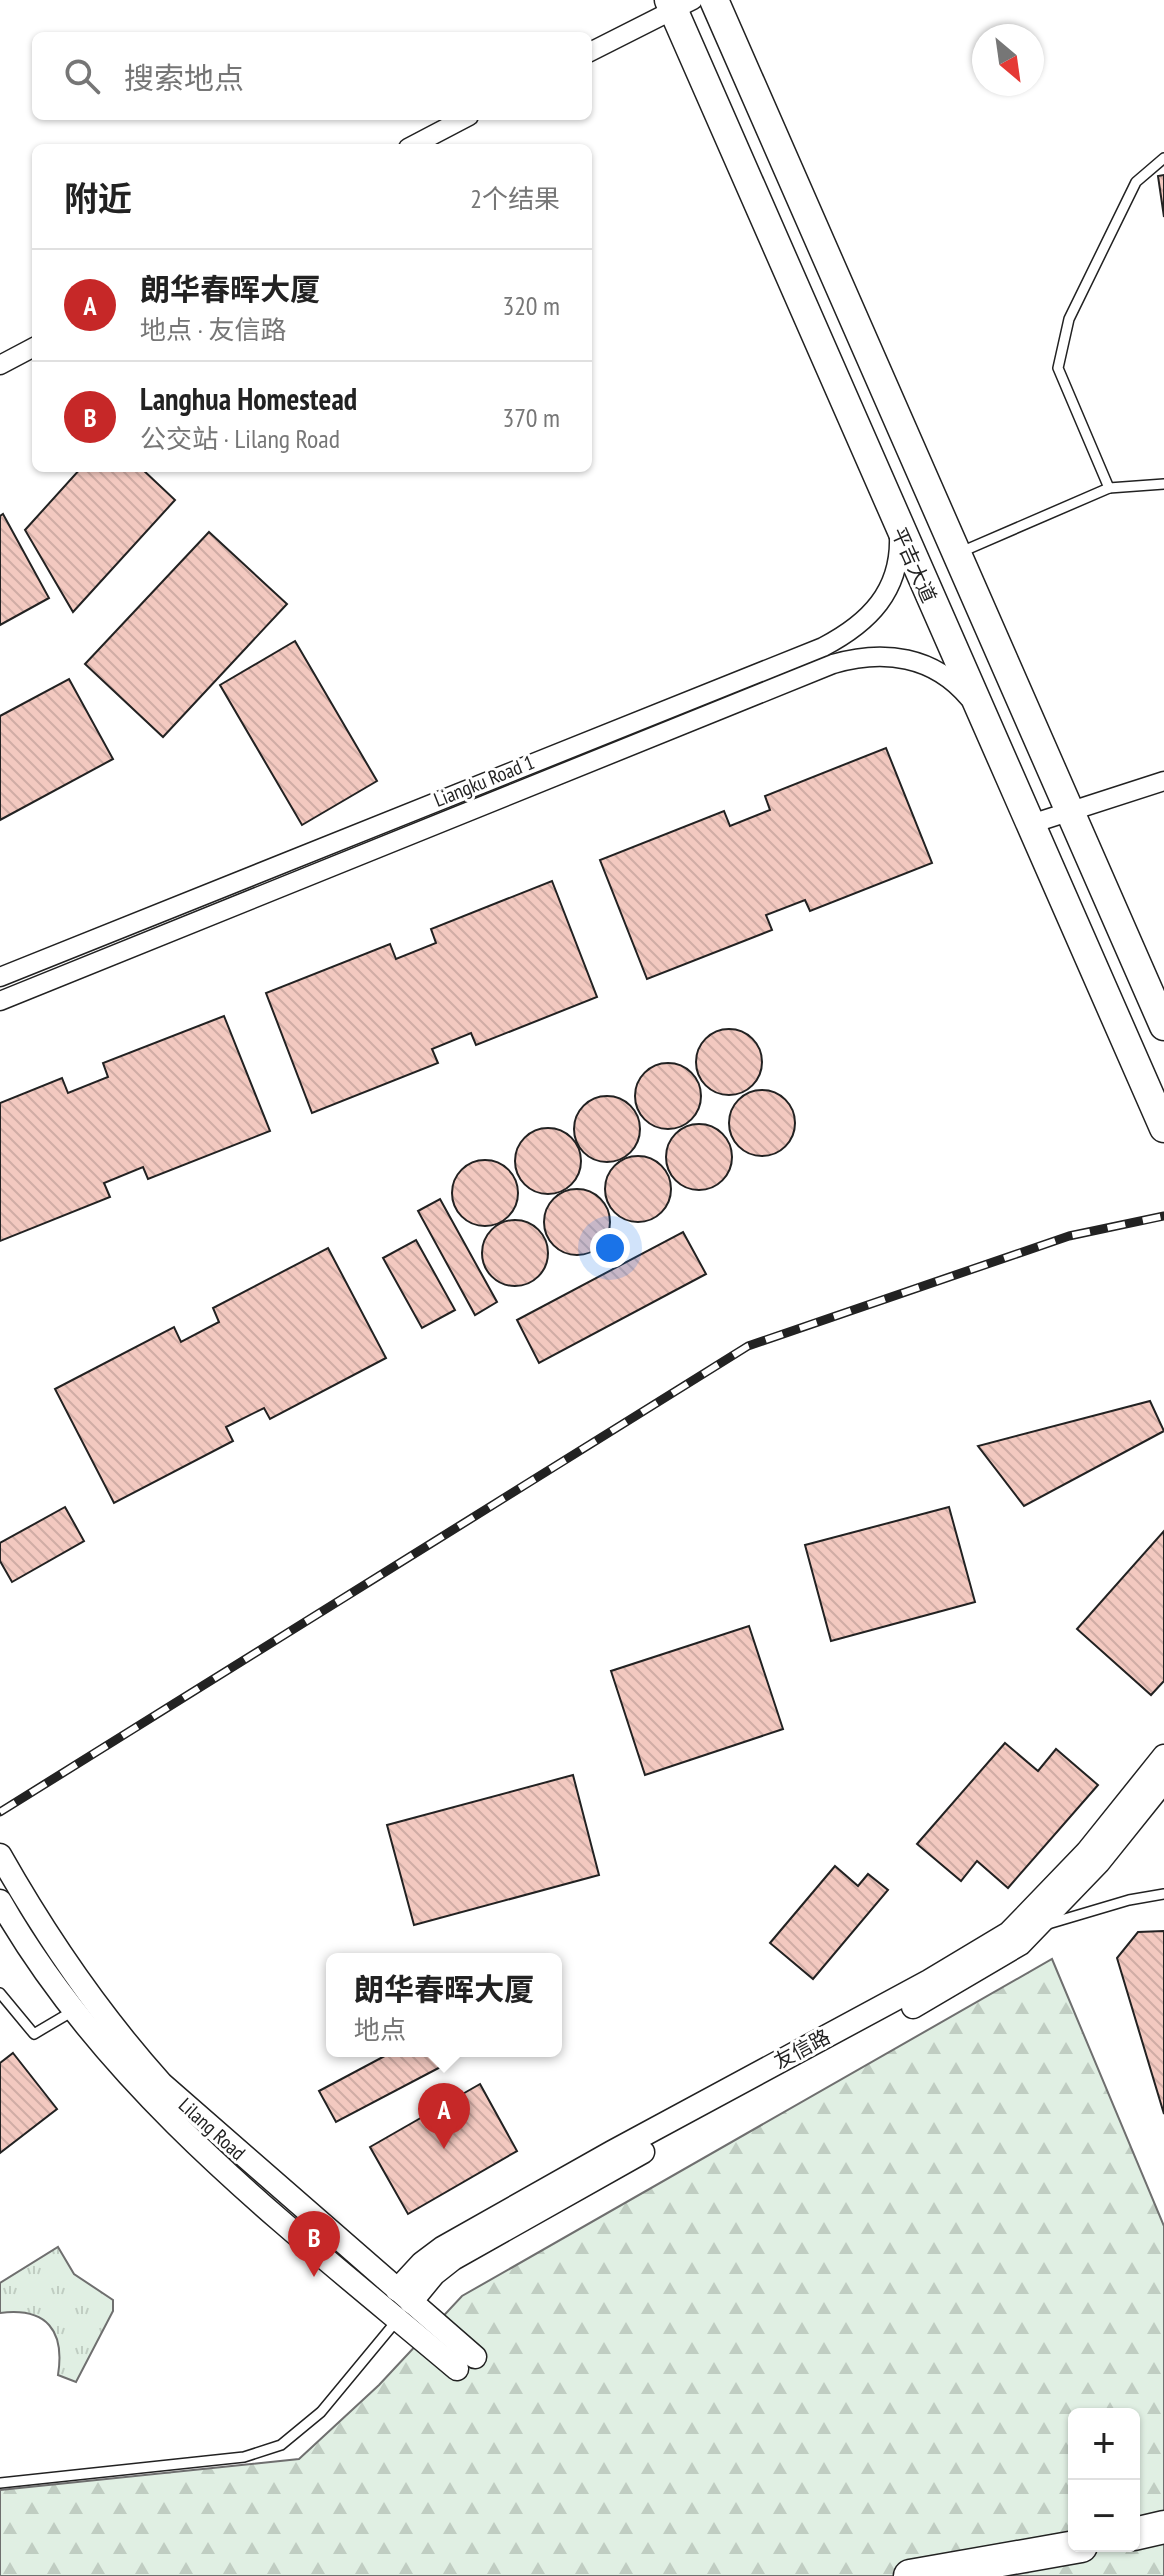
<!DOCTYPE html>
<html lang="zh">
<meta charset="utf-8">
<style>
:root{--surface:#fff;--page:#f6f6f6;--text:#222;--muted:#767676;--line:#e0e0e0;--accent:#c62828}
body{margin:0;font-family:"PT Sans Narrow","Noto Sans SC",sans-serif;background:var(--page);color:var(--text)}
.controls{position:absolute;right:24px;bottom:24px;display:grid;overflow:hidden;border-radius:12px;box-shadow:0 2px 6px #0004}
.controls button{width:72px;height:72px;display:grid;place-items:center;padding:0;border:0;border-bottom:2px solid var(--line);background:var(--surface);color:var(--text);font:40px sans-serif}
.compass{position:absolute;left:972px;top:24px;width:72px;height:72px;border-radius:50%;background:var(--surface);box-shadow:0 2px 6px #0004;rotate:151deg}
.you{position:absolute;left:610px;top:1248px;width:28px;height:28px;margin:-20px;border:6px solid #fff;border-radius:50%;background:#1a73e8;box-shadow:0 0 0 12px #1a73e833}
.badge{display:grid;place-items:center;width:52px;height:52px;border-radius:50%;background:var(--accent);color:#fff;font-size:26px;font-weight:700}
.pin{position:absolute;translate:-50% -66px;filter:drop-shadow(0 2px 4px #0008)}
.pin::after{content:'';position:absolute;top:42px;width:28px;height:24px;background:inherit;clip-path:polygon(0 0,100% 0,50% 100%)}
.popup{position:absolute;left:326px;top:1953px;width:236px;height:104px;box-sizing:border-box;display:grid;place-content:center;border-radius:12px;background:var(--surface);filter:drop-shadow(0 2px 6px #0005);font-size:26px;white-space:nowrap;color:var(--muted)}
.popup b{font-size:30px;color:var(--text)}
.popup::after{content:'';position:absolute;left:50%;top:100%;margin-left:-16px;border:16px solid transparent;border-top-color:var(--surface)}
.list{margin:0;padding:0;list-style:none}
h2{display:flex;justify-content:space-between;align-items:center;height:104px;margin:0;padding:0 32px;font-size:34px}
h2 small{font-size:26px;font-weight:400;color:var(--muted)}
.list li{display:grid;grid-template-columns:52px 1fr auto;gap:24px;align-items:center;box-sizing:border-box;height:112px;padding:0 32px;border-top:2px solid var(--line)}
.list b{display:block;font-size:30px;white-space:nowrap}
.list p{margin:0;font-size:26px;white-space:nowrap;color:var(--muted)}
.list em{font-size:26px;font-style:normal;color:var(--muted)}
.icon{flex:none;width:44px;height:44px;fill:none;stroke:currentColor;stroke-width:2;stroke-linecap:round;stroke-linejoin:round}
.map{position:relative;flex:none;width:1164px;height:2576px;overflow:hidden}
.search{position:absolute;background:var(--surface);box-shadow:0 2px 6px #0004;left:32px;top:32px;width:560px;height:88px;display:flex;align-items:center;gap:20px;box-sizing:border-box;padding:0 28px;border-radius:12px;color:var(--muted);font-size:30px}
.panel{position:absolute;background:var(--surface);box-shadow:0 2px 6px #0004;left:32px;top:144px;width:560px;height:328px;border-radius:12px}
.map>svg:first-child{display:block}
.grass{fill:url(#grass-tufts);stroke:#6f6f6f;stroke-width:2}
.forest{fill:url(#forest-firs);stroke:#6f6f6f;stroke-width:2;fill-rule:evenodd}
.building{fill:url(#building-back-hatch);stroke:#222;stroke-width:2}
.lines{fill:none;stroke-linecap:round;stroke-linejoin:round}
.service-casing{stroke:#222;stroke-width:12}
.minor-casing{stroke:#222;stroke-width:21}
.tertiary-casing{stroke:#222;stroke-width:25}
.primary-casing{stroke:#222;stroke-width:31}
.motorway-casing{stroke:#222;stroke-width:35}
.service{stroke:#fff;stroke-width:9}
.minor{stroke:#fff;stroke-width:18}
.tertiary{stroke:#fff;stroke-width:22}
.primary{stroke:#fff;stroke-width:28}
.motorway{stroke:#fff;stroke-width:32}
.rail-casing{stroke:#222;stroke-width:9}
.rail{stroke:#fff;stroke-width:6;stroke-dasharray:18;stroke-linecap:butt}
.labels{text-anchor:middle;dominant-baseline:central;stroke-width:6;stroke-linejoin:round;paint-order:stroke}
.street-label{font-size:20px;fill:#222;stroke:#fff}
</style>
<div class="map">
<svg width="1164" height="2576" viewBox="0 0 1164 2576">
<defs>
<pattern id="grass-tufts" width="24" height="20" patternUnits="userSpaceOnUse" patternTransform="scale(2)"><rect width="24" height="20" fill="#e0efe3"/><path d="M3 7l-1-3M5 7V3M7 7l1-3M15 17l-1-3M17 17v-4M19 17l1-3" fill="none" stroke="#c0cdc2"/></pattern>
<pattern id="forest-firs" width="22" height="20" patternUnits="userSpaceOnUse" patternTransform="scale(2)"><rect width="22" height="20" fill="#e0efe3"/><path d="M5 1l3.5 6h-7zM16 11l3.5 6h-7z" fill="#c0cdc2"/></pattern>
<pattern id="building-back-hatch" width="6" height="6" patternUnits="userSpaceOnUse" patternTransform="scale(2)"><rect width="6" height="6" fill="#f3c9c0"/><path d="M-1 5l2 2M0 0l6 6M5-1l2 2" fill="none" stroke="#d0aca5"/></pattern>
</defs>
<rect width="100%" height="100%" fill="#fff"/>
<path class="grass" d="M58,2247L74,2274L113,2300V2311L76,2382L58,2375C65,2331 47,2307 0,2313V2283Z"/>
<path class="forest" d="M1052,1959L1164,2226V2576H0V2490L299,2459L379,2385L462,2296ZM1074,2414H1134V2546H1074Z"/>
<g class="building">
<polygon points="1164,175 1164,217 1158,176"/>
<polygon points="81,468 141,468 175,500 73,612 25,530"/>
<polygon points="3,514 49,598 0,625 0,516"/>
<polygon points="209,532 287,604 163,737 85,664"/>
<polygon points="295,641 377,781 302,825 220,685"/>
<polygon points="69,679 113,759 0,820 0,716"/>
<polygon points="886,748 932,863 810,911 805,900 766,915 772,930 647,979 600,860 724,811 730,826 770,810 765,796"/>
<polygon points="552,881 597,997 476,1045 471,1033 432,1049 438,1063 312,1113 266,993 390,944 396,959 436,943 431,929"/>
<polygon points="224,1016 270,1131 148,1179 143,1167 104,1183 110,1197 0,1241 0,1103 62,1078 68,1093 108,1077 103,1063"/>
<circle cx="729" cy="1062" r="33"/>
<circle cx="668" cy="1096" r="33"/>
<circle cx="762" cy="1123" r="33"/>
<circle cx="607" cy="1129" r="33"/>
<circle cx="699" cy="1157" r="33"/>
<circle cx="548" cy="1161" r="33"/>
<circle cx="638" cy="1189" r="33"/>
<circle cx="485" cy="1193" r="33"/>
<circle cx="577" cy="1222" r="33"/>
<polygon points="440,1199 497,1302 475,1315 418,1211"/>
<circle cx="515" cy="1253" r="33"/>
<polygon points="683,1232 706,1274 539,1363 517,1320"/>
<polygon points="416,1240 455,1310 422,1328 383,1258"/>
<polygon points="328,1248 386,1358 270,1419 264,1408 226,1427 233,1441 114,1503 55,1389 174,1327 181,1342 219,1322 213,1308"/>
<polygon points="1150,1401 1164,1431 1024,1506 978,1446"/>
<polygon points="65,1507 84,1541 12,1582 0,1561 0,1543"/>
<polygon points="949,1507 975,1602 831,1641 805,1545"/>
<polygon points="1164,1531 1164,1681 1151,1695 1077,1629"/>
<polygon points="749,1626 783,1729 645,1775 611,1671"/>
<polygon points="1005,1743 1038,1771 1056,1749 1098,1785 1008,1888 977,1861 961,1881 917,1844"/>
<polygon points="573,1775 599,1875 414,1925 387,1825"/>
<polygon points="835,1866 858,1886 868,1874 888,1890 813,1979 770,1943"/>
<polygon points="1164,1931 1164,2114 1117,1958 1138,1932"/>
<polygon points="394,2051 444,2051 450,2062 336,2122 319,2091"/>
<polygon points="13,2053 57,2109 0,2153 0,2063"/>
<polygon points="480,2084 517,2151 408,2214 370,2147"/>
</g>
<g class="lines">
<defs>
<g id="service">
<polyline points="1164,158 1136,182 1069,319 1058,368 1109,488 1164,484"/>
<polyline points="961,552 1109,488"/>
<polyline points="1048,1924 1129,1900 1164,1894"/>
<polyline points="0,1993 34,2034 73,2011"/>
<polyline points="0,2483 244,2457 281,2445 321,2412 398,2319"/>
</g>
<g id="minor">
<polyline points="588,53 693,0"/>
<polyline points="408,148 469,116"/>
<polyline points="0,365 36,346"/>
<polyline points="1031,824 1164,781"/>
<path d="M0,977L823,647C869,623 901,591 899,536"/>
<path d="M0,1001L833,664C884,649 934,656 969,698"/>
</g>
<g id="tertiary">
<path d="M0,1855C47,1938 98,2013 162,2084L475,2357"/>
<path d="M0,1901C110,2094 290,2228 457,2369"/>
<polyline points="913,2007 1020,1944 1099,1862 1164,1781"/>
<polyline points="397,2290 422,2263 442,2248 612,2152 929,1981 1009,1933 1087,1852 1164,1756"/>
<polyline points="411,2302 434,2274 453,2259 643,2152"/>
</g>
<g id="primary">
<polyline points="669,0 1164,1128"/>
<polyline points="714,0 1164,1026"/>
</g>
<g id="motorway">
<polyline points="1134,2534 1164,2527"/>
<polyline points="910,2576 1081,2546"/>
</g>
</defs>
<use href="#service" class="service-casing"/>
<use href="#minor" class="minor-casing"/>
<use href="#tertiary" class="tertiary-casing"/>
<use href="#primary" class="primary-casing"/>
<use href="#motorway" class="motorway-casing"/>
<use href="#service" class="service"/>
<use href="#minor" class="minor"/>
<use href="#tertiary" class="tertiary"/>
<use href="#primary" class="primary"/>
<use href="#motorway" class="motorway"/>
<defs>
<polyline id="rail" points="0,1812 748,1346 1069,1236 1164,1216"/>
</defs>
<use href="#rail" class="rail-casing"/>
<use href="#rail" class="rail"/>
</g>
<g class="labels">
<g class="street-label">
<text transform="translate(914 565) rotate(66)">平吉大道</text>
<text transform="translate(484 781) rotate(-22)">Liangku Road 1</text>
<text transform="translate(802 2049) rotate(-28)">友信路</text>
<text transform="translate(212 2129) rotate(42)">Lilang Road</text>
</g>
</g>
</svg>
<div class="controls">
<button>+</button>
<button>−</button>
</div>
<svg class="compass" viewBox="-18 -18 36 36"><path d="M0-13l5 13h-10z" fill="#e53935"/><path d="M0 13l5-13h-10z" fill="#767676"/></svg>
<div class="you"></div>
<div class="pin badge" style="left:444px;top:2149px">A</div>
<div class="popup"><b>朗华春晖大厦</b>地点</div>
<div class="pin badge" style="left:314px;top:2277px">B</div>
<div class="search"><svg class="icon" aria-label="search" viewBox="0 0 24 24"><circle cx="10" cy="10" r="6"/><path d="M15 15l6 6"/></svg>搜索地点</div>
<section class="panel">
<h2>附近<small>2个结果</small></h2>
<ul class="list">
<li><span class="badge">A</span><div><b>朗华春晖大厦</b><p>地点 · 友信路</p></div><em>320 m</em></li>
<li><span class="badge">B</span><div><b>Langhua Homestead</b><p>公交站 · Lilang Road</p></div><em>370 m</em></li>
</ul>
</section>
</div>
